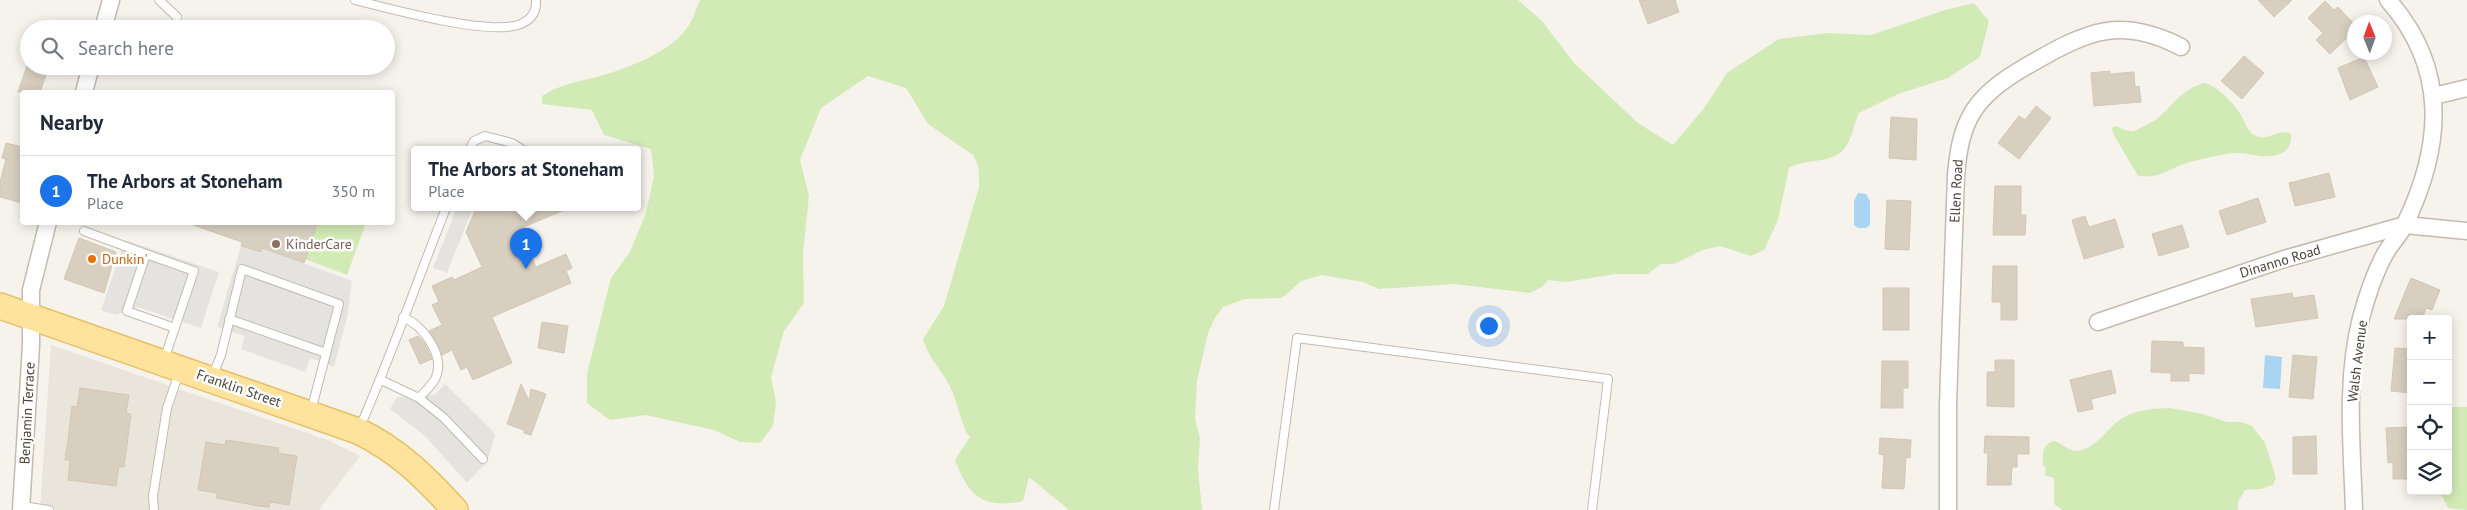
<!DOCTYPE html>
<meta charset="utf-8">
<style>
:root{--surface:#fff;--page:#f6f6f7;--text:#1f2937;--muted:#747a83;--line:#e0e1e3;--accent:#1a73e8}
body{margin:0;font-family:"PT Sans",sans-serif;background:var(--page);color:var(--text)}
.controls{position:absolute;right:15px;bottom:15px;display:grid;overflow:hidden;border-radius:5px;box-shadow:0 2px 12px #0003}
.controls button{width:45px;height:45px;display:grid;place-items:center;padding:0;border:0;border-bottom:1px solid var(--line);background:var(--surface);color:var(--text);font:25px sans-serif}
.compass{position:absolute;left:2347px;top:15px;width:45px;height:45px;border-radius:50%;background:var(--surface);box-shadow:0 2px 12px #0003;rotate:359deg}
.you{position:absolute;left:1488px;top:325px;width:18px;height:18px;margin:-12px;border:4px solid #fff;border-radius:50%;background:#1a73e8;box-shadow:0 0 0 8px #1a73e833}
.badge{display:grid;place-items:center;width:32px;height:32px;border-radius:50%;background:var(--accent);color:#fff;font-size:16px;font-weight:700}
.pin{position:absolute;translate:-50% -41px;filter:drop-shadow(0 1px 2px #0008)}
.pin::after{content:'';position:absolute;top:26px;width:18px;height:15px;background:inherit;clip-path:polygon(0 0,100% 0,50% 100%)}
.popup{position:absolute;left:411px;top:146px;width:230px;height:65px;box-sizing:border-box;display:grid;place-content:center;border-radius:5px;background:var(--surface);filter:drop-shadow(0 1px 4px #0005);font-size:16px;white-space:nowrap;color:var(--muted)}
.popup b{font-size:19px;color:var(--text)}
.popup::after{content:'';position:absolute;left:50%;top:100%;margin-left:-10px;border:10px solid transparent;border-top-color:var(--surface)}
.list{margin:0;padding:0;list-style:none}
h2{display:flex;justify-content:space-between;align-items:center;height:65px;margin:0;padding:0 20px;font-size:21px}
h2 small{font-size:16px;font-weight:400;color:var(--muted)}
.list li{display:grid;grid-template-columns:32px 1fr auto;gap:15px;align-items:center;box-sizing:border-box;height:70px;padding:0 20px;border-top:1px solid var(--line)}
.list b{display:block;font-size:19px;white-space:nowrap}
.list p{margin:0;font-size:16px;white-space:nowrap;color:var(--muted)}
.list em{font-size:16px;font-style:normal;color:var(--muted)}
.icon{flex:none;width:28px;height:28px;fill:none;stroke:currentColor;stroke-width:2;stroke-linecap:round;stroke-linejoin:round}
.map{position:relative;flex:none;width:2467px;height:510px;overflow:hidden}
.search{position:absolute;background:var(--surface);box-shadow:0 2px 12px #0003;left:20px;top:20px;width:375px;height:55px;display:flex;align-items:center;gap:12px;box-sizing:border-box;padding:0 18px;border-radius:28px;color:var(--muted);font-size:19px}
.panel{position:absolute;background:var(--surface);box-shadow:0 2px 12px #0003;left:20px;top:90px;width:375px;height:135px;border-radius:5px}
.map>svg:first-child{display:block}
.residential{fill:#eae5da}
.green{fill:#d2eab5}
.parking{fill:#e5e3e0}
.water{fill:#a9d4f2}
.building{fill:#d8cfc1;stroke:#d3c7b4}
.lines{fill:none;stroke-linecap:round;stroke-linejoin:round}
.lane-casing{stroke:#c2bbae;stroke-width:10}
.street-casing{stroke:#c2bbae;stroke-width:19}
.primary-casing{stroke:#e6c16a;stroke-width:28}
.lane{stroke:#fff;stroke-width:8}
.street{stroke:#fff;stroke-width:16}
.primary{stroke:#ffe39c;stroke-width:25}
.education-dot{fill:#8d6e63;stroke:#fff;stroke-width:2}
.food-dot{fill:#e8710a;stroke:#fff;stroke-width:2}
.labels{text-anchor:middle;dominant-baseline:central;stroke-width:5;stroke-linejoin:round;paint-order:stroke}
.street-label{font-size:14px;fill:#4b4439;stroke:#fff}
.education-label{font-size:14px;fill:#785e54;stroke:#fff;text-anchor:start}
.food-label{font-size:14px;fill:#c56008;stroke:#fff;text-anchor:start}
</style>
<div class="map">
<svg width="2467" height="510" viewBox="0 0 2467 510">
<rect width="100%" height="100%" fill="#f6f3ec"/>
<polygon class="residential" points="51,345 330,441 360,456 319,510 40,510"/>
<g class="green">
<path d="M700,0H1518L1542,21L1574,63L1638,123L1673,145L1705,107L1727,73L1779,39L1828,33L1871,35L1945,10L1974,3L1989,21L1980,57L1948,78L1898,94L1859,113C1854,123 1853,134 1848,143C1835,167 1809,156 1789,168L1778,220L1764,250L1751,256L1720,246L1703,250L1674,264H1661L1648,274H1615L1566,282L1548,280L1543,286L1530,293L1454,284L1379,289L1363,282L1322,275L1301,281L1282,298L1245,299L1223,307L1215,318L1208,333L1197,381L1195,418L1200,439L1198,469L1202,510H1069L1029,477L1023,501C981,510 968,494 955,460L970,437L966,432C960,417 957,401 950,387C941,368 929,360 923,339L944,306L979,187V177L978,165L973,155L928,124L906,88L868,76L821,108L800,160L809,196L803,253L804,303L784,331L771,377L776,402L773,426L760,443L740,442L714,430L646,415L610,420L587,403V374L611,278L630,252L646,213L654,176L651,149L604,135L592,110L542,104V96C557,86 575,82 593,78C620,71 671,53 687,28C693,20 696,9 700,0Z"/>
<path d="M2204,83C2218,86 2233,103 2241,115C2245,122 2247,130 2254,135C2267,143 2279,127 2291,134C2292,141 2289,150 2282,153C2265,161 2251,152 2233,153C2222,154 2191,161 2181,165C2164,172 2158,178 2138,176L2114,135L2112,129L2114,126C2120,127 2124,130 2129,131C2133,132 2137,130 2140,128C2170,117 2174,91 2204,83Z"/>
<polygon points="318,223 366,223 347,275 305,259"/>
<polygon points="2448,407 2467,407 2467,510 2448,508 2440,491 2448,491"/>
<path d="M2170,408L2203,414L2227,422H2241L2252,426L2265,443L2276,478L2273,485L2261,489L2245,490L2238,502V510H2063L2054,504V478L2045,475L2046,467L2043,466C2043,456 2041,444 2054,441C2062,443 2069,452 2078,451C2098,447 2106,429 2121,419C2135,409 2153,409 2170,408Z"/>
</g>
<g class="parking">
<polygon points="457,208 473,208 447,273 433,268"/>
<polygon points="125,240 219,272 201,328 138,307 116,315 101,310"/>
<polygon points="241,246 261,252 262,248 352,281 347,317 334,367 310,358 305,372 241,349 245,336 217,327"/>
<polygon points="445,384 493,431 495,436 487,462 467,483 425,436 390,409 397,397 435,395"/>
</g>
<g class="water">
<polygon points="1858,193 1866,194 1870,201 1870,225 1866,228 1858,228 1854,225 1854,201"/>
<polygon points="2265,355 2282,357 2280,389 2263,388"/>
</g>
<g class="building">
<polygon points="1639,0 1675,0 1679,12 1648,24"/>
<polygon points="2258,0 2292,0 2274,17"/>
<polygon points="2325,1 2334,10 2338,7 2354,24 2354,31 2330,54 2316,40 2323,33 2308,18"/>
<polygon points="2244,56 2264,73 2242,99 2221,81"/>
<polygon points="2364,57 2378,87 2350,100 2338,68"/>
<polygon points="27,66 49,66 40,92 18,92"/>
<polygon points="2110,71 2110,74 2134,72 2135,87 2139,86 2141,102 2094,106 2091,73"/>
<polygon points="2036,106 2051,118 2019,159 1998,143 2019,116 2025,120"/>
<polygon points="1891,117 1917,119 1916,160 1889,158"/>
<polygon points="6,143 22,147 22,203 0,197 0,182 6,159 2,158"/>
<polygon points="2329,173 2335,197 2295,206 2289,183"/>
<polygon points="1995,186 2021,186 2021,215 2026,215 2025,235 1993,235"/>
<polygon points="2258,198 2266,222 2227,235 2219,211"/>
<polygon points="1887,200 1911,201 1909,250 1885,249"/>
<polygon points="476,208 569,208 519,229 536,267 566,254 572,268 566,271 571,283 492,317 512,363 473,380 467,367 461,370 452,350 442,355 429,331 442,325 432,305 439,302 432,286 452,277 454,280 482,267 466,232"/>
<polygon points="2085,216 2089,227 2115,219 2124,247 2084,259 2072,220"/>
<polygon points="193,222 318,222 304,263 262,248 261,252 241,246 242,242 193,225"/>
<polygon points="2182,225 2189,247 2159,256 2152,234"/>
<polygon points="79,238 116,252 104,293 64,279"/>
<polygon points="1993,266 2017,266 2017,320 2001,320 2001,302 1992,302"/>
<polygon points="2411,278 2440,290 2432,310 2426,308 2422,319 2394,319"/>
<rect x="1883" y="288" width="26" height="42"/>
<polygon points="2292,293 2293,298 2314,295 2318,318 2256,327 2251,299"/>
<polygon points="542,322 568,326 564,353 538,348"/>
<polygon points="418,336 425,344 432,359 420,364 409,340"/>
<polygon points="2152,341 2183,342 2183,347 2204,348 2204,374 2189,373 2189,381 2171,381 2171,373 2151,372"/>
<polygon points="2395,348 2411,349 2411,393 2391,391"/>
<polygon points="2293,355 2317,357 2313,399 2289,397"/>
<polygon points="1995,360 2014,360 2014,407 1987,406 1987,372 1995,372"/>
<polygon points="1882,361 1908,361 1908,388 1903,388 1903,408 1881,408"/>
<polygon points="2111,370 2116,393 2091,399 2093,409 2078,412 2070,380"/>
<polygon points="521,384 529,401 531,389 546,394 531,435 524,433 524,430 507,424"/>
<polygon points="80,388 129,395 126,413 131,414 124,467 119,467 116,486 68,480 70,460 65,460 68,440 72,406 77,407"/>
<polygon points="2411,427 2411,479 2393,479 2393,462 2388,463 2386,428"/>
<polygon points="1985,436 2029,437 2029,454 2017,454 2017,467 2012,467 2011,485 1987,485 1988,453 1984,453"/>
<polygon points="2316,436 2317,474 2293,474 2293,437"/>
<polygon points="1880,438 1911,440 1910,458 1906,457 1904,489 1882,488 1884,455 1879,454"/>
<polygon points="226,440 279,448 278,453 297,456 289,505 270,502 269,507 258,506 216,498 217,493 198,490 206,442 225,445"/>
</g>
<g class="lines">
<defs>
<g id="lane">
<polyline points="159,0 177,17"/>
<path d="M355,0C390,9 486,35 518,25C530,21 537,13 536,0"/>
<polyline points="469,150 474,141 485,136 512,143 523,150"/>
<polyline points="84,231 146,254"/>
<polyline points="229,319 326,353"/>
<polyline points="164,360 194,271 146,254 127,311 175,328"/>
<polyline points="212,377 221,355 242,269 339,304 311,411"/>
<path d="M381,380L419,398C425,391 433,385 436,377C445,354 422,325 403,317"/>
<polyline points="419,398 444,418 483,459"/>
<path d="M359,429C391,357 417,281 446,208"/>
<polyline points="22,506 49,510"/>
<polyline points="154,510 153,496 167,408 179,373"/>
<polyline points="1274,510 1297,338 1608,379 1592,510"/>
</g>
<g id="street">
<polyline points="103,29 111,0"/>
<polyline points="84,92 91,66"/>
<polyline points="2434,96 2467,88"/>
<polyline points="2098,322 2284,259 2405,225 2467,231"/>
<polyline points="21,510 31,345 31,290 48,222"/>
<path d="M1948,510V404L1956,175C1958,153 1961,130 1974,110C1988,89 2011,75 2032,63C2088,31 2120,16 2181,47"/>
<path d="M2354,510C2352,447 2345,380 2361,318C2367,296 2374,274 2385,254C2391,243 2401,234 2406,222C2443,144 2448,68 2388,0"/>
</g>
<path id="primary" d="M0,306L358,431C398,450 426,478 455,510"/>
</defs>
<use href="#lane" class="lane-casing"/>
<use href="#street" class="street-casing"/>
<use href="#primary" class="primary-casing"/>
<use href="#lane" class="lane"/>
<use href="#street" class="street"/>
<use href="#primary" class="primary"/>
</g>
<circle class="education-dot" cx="276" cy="244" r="5"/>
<circle class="food-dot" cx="92" cy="259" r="5"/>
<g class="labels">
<g class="street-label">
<text transform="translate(1956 191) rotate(-87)">Ellen Road</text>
<text transform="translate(2280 261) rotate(-17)">Dinanno Road</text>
<text transform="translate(2357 361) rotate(-83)">Walsh Avenue</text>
<text transform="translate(239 388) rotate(19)">Franklin Street</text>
<text transform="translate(27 413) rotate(-87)">Benjamin Terrace</text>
</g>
<g class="education-label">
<text x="286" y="244">KinderCare</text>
</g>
<g class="food-label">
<text x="102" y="259">Dunkin'</text>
</g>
</g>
</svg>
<div class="controls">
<button>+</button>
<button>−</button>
<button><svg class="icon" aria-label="locate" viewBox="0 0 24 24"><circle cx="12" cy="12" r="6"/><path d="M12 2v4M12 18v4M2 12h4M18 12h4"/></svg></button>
<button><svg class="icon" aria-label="layers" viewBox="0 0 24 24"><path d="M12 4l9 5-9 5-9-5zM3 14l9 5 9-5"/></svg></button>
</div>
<svg class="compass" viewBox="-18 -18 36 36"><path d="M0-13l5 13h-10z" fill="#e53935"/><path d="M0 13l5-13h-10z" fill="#747a83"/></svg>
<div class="you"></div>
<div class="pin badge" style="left:526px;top:269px">1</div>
<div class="popup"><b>The Arbors at Stoneham</b>Place</div>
<div class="search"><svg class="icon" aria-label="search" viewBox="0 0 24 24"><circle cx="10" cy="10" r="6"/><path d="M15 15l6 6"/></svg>Search here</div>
<section class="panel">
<h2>Nearby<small></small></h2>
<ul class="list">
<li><span class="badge">1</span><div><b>The Arbors at Stoneham</b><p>Place</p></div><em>350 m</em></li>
</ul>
</section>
</div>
